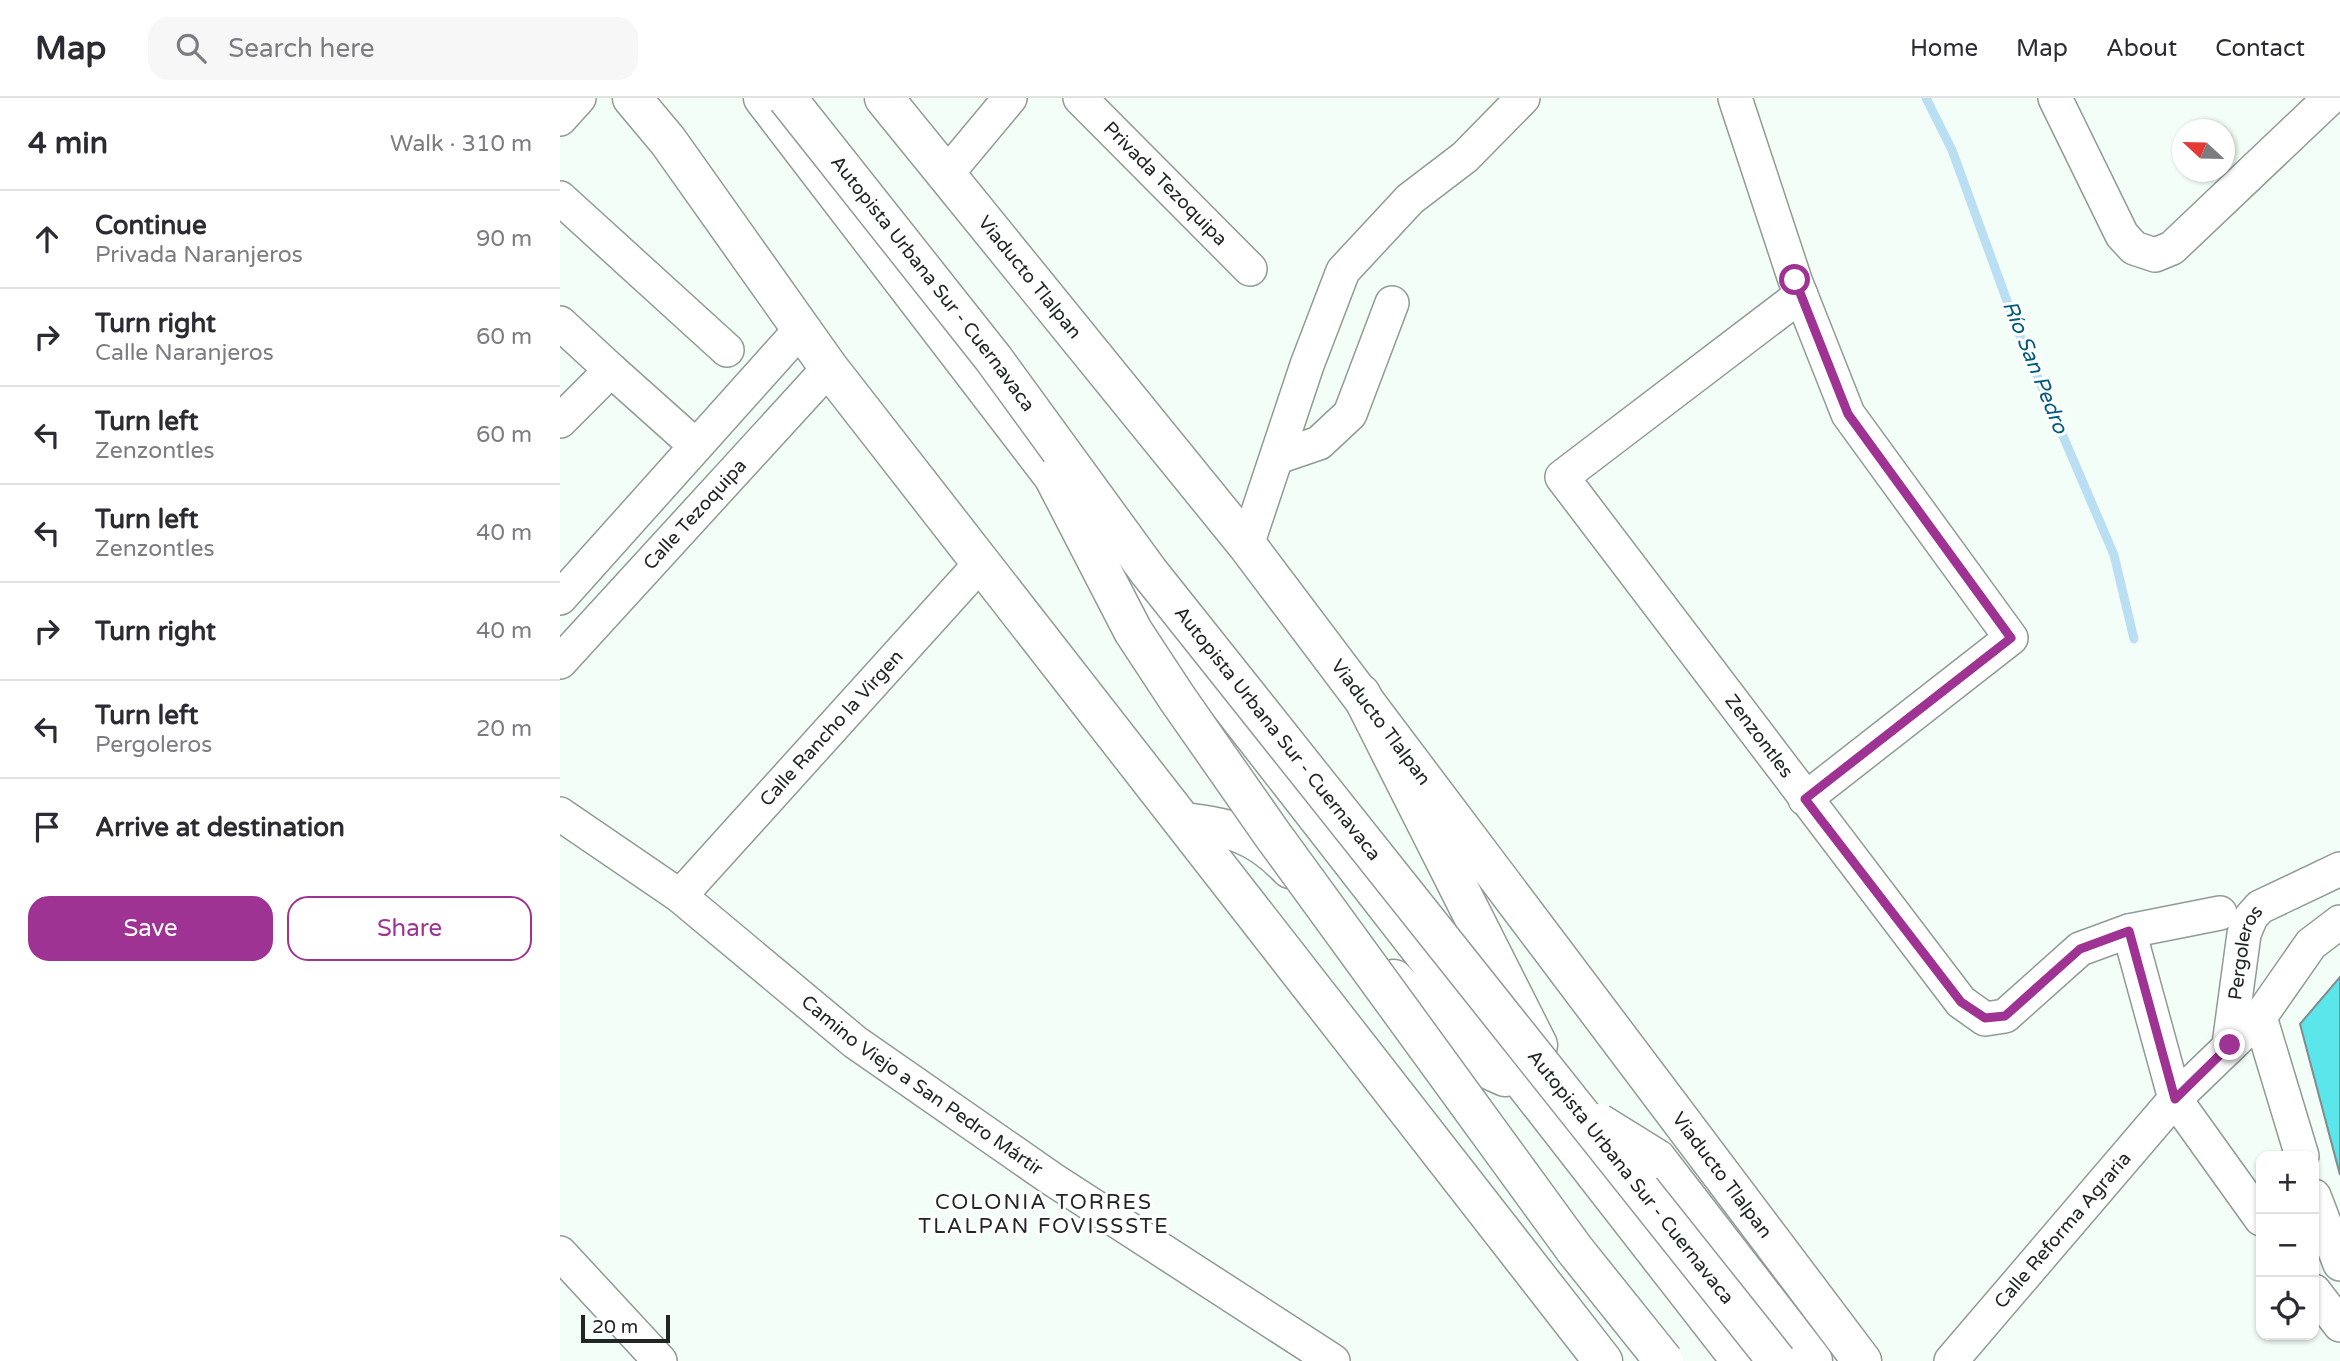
<!DOCTYPE html>
<meta charset="utf-8">
<style>
:root{--surface:#fff;--page:#f7f7f7;--text:#2b2b33;--muted:#7c7c81;--line:#e1e1e2;--accent:#9f3394}
body{margin:0;font-family:"Varela Round",sans-serif;background:var(--page);color:var(--text)}
.controls{position:absolute;right:21px;bottom:21px;display:grid;overflow:hidden;border-radius:14px;box-shadow:0 2px 5px #0004}
.controls button{width:63px;height:63px;display:grid;place-items:center;padding:0;border:0;border-bottom:2px solid var(--line);background:var(--surface);color:var(--text);font:35px sans-serif}
.compass{position:absolute;left:1612px;top:21px;width:63px;height:63px;border-radius:50%;background:var(--surface);box-shadow:0 2px 5px #0004;rotate:292deg}
.scale{position:absolute;left:21px;bottom:18px;width:89px;box-sizing:border-box;padding-left:7px;border:4px solid #212523;border-top:0;font-size:19px;line-height:24px;white-space:nowrap;color:#212523;-webkit-text-stroke:5px #fff;paint-order:stroke}
.stop{position:absolute;width:21px;height:21px;margin:-16px;border:5px solid #9f3394;border-radius:50%;background:#fff}
.stop.end{background:#9f3394;border-color:#fff;box-shadow:0 2px 7px #0008}
.list{margin:0;padding:0;list-style:none}
h2{display:flex;justify-content:space-between;align-items:center;height:91px;margin:0;padding:0 28px;font-size:30px}
h2 small{font-size:23px;font-weight:400;color:var(--muted)}
.list li{display:grid;grid-template-columns:46px 1fr auto;gap:21px;align-items:center;box-sizing:border-box;height:98px;padding:0 28px;border-top:2px solid var(--line)}
.list b{display:block;font-size:26px;white-space:nowrap}
.list p{margin:0;font-size:23px;white-space:nowrap;color:var(--muted)}
.list em{font-size:23px;font-style:normal;color:var(--muted)}
.actions{display:flex;gap:14px;padding:21px 28px}
.actions a{flex:1;padding:16px 0;border:2px solid var(--accent);border-radius:21px;text-align:center;font-size:24px;color:var(--accent)}
.actions .main{background:var(--accent);color:#fff}
.icon{flex:none;width:38px;height:38px;fill:none;stroke:currentColor;stroke-width:2;stroke-linecap:round;stroke-linejoin:round}
.map{position:relative;flex:none;width:1780px;height:1263px;overflow:hidden}
header{display:flex;align-items:center;gap:42px;box-sizing:border-box;height:98px;padding:0 35px;background:var(--surface);border-bottom:2px solid var(--line)}
header strong{font-size:33px}
nav{display:flex;gap:38px;margin-inline-start:auto;font-size:24px}
.search{width:490px;height:63px;background:var(--page);display:flex;align-items:center;gap:18px;box-sizing:border-box;padding:0 24px;border-radius:21px;color:var(--muted);font-size:26px}
main{display:flex}
aside{flex:1;background:var(--surface)}
.map>svg:first-child{display:block}
.lines{fill:none;stroke-linecap:round;stroke-linejoin:round}
.stream{stroke:#badff3;stroke-width:9}
.building{fill:#5ae6eb;stroke:#828c8c;stroke-width:2}
.minor-casing{stroke:#919a95;stroke-width:36}
.major-casing{stroke:#919a95;stroke-width:41}
.highway-casing{stroke:#919a95;stroke-width:41}
.minor{stroke:#fff;stroke-width:33}
.major{stroke:#fff;stroke-width:38}
.highway{stroke:#fff;stroke-width:38}
.highway-bridge-casing{stroke:#919a95;stroke-width:41;stroke-linecap:butt}
.highway-bridge{stroke:#fff;stroke-width:38}
.route{stroke:#9f3394;stroke-width:9}
.labels{text-anchor:middle;dominant-baseline:central;stroke-width:6;stroke-linejoin:round;paint-order:stroke}
.street-label{font-size:19px;fill:#212523;stroke:#fff}
.water-label{font-size:21px;font-style:italic;fill:#015b7c;stroke:#fff}
.neighbourhood-label{font-size:21px;letter-spacing:2px;fill:#212523;stroke:#fff}
</style>
<header>
<strong>Map</strong>
<div class="search"><svg class="icon" aria-label="search" viewBox="0 0 24 24"><circle cx="10" cy="10" r="6"/><path d="M15 15l6 6"/></svg>Search here</div>
<nav><a>Home</a><a>Map</a><a>About</a><a>Contact</a></nav>
</header>
<main>
<aside>
<h2>4 min<small>Walk · 310 m</small></h2>
<ul class="list">
<li><svg class="icon" aria-label="ahead" viewBox="0 0 24 24"><path d="M12 20V5M6 11l6-6 6 6"/></svg><div><b>Continue</b><p>Privada Naranjeros</p></div><em>90 m</em></li>
<li><svg class="icon" aria-label="right" viewBox="0 0 24 24"><path d="M7 20v-9h11M14 6l5 5-5 5"/></svg><div><b>Turn right</b><p>Calle Naranjeros</p></div><em>60 m</em></li>
<li><svg class="icon" aria-label="left" viewBox="0 0 24 24"><path d="M17 20v-9H6M10 6l-5 5 5 5"/></svg><div><b>Turn left</b><p>Zenzontles</p></div><em>60 m</em></li>
<li><svg class="icon" aria-label="left" viewBox="0 0 24 24"><path d="M17 20v-9H6M10 6l-5 5 5 5"/></svg><div><b>Turn left</b><p>Zenzontles</p></div><em>40 m</em></li>
<li><svg class="icon" aria-label="right" viewBox="0 0 24 24"><path d="M7 20v-9h11M14 6l5 5-5 5"/></svg><div><b>Turn right</b></div><em>40 m</em></li>
<li><svg class="icon" aria-label="left" viewBox="0 0 24 24"><path d="M17 20v-9H6M10 6l-5 5 5 5"/></svg><div><b>Turn left</b><p>Pergoleros</p></div><em>20 m</em></li>
<li><svg class="icon" aria-label="arrive" viewBox="0 0 24 24"><path d="M6 21V4h12l-3 4 3 4H6"/></svg><div><b>Arrive at destination</b></div></li>
</ul>
<div class="actions"><a class="main">Save</a><a>Share</a></div>
</aside>
<div class="map">
<svg width="1780" height="1263" viewBox="0 0 1780 1263">
<rect width="100%" height="100%" fill="#f4fef9"/>
<g class="lines">
<polyline class="stream" points="1366,0 1392,52 1458,233 1554,457 1574,541"/>
</g>
<polygon class="building" points="1780,879 1780,1077 1740,926"/>
<g class="lines">
<defs>
<g id="minor">
<path id="s1" d="M520,0L690,171"/>
<polyline points="1175,0 1235,182 1288,316 1451,540 1245,701"/>
<polyline points="1495,0 1562,137 1574,150 1595,157 1612,150 1770,0"/>
<polyline points="0,21 19,0"/>
<polyline points="385,78 450,0"/>
<polyline points="0,100 167,252"/>
<path id="s2" d="M1241,197L1002,379L1401,904L1425,921L1445,918L1520,851L1569,833L1660,815"/>
<polyline points="0,225 51,272 0,323"/>
<polyline points="51,272 136,348"/>
<polyline points="718,359 759,345 790,316 832,205"/>
<polyline points="687,447 747,267 783,173 850,101 905,59 963,0"/>
<polyline points="0,500 241,231"/>
<path id="s3" d="M0,564L269,270"/>
<path id="s4" d="M0,716L120,798L295,944L492,1081L773,1263"/>
<path id="s5" d="M120,798L422,464"/>
<polyline points="1569,833 1615,1001 1701,1121"/>
<polyline points="1700,919 1742,1058"/>
<path id="s6" d="M1669,947L1684,836L1691,819L1700,809L1780,771"/>
<polyline points="1754,1098 1780,1166"/>
<polyline points="0,1155 100,1263"/>
<polyline points="1754,1193 1780,1227"/>
<path id="s7" d="M1391,1263L1615,1001L1700,919L1751,846L1780,824"/>
</g>
<g id="major">
<polyline points="72,0 108,43 269,270 1043,1263"/>
<path id="s8" d="M324,0L687,447L1302,1263"/>
</g>
<g id="highway">
<polyline points="203,0 515,407"/>
<polyline points="566,493 638,587"/>
<polyline points="631,557 1181,1263"/>
<polyline points="801,596 978,947"/>
<path d="M624,724C671,730 696,735 730,771"/>
<polyline points="834,881 916,966 945,979"/>
<polyline points="1097,1061 1253,1263"/>
</g>
</defs>
<use href="#minor" class="minor-casing"/>
<use href="#major" class="major-casing"/>
<use href="#highway" class="highway-casing"/>
<use href="#minor" class="minor"/>
<use href="#major" class="major"/>
<use href="#highway" class="highway"/>
<defs>
<g id="highway-bridge">
<path id="s9" d="M227,0L433,260L589,474L1217,1263"/>
<polyline points="494,380 573,533 617,600 712,736 1015,1152 1104,1263"/>
<polyline points="1039,1025 1097,1061"/>
</g>
</defs>
<use href="#highway-bridge" class="highway-bridge-casing"/>
<use href="#highway-bridge" class="highway-bridge"/>
</g>
<g class="lines">
<polyline class="route" points="1235,182 1288,316 1451,540 1245,701 1401,904 1425,920 1445,918 1520,851 1569,833 1615,1001 1670,947"/>
</g>
<g class="labels">
<g class="street-label">
<text stroke="none"><textPath href="#s1" startOffset="121">Privada Tezoquipa</textPath></text>
<text stroke="none"><textPath href="#s8" startOffset="231">Viaducto Tlalpan</textPath></text>
<text stroke="none"><textPath href="#s9" startOffset="236">Autopista Urbana Sur - Cuernavaca</textPath></text>
<text stroke="none"><textPath href="#s3" startOffset="200">Calle Tezoquipa</textPath></text>
<text stroke="none"><textPath href="#s8" startOffset="798">Viaducto Tlalpan</textPath></text>
<text stroke="none"><textPath href="#s5" startOffset="226">Calle Rancho la Virgen</textPath></text>
<text stroke="none"><textPath href="#s9" startOffset="803">Autopista Urbana Sur - Cuernavaca</textPath></text>
<text stroke="none"><textPath href="#s2" startOffset="626">Zenzontles</textPath></text>
<text stroke="none"><textPath href="#s6" startOffset="94">Pergoleros</textPath></text>
<text stroke="none"><textPath href="#s4" startOffset="453">Camino Viejo a San Pedro Mártir</textPath></text>
<text stroke="none"><textPath href="#s8" startOffset="1365">Viaducto Tlalpan</textPath></text>
<text stroke="none"><textPath href="#s9" startOffset="1370">Autopista Urbana Sur - Cuernavaca</textPath></text>
<text stroke="none"><textPath href="#s7" startOffset="172">Calle Reforma Agraria</textPath></text>
</g>
<g class="water-label">
<text transform="translate(1475 269) rotate(68)">Río San Pedro</text>
</g>
<g class="neighbourhood-label">
<text x="484" y="1104">COLONIA TORRES<tspan x="484" dy="24">TLALPAN FOVISSSTE</tspan></text>
</g>
</g>
</svg>
<div class="controls">
<button>+</button>
<button>−</button>
<button><svg class="icon" aria-label="locate" viewBox="0 0 24 24"><circle cx="12" cy="12" r="6"/><path d="M12 2v4M12 18v4M2 12h4M18 12h4"/></svg></button>
</div>
<svg class="compass" viewBox="-18 -18 36 36"><path d="M0-13l5 13h-10z" fill="#e53935"/><path d="M0 13l5-13h-10z" fill="#7c7c81"/></svg>
<div class="scale">20 m</div>
<div class="stop" style="left:1235px;top:182px"></div>
<div class="stop end" style="left:1670px;top:947px"></div>
</div>
</main>
